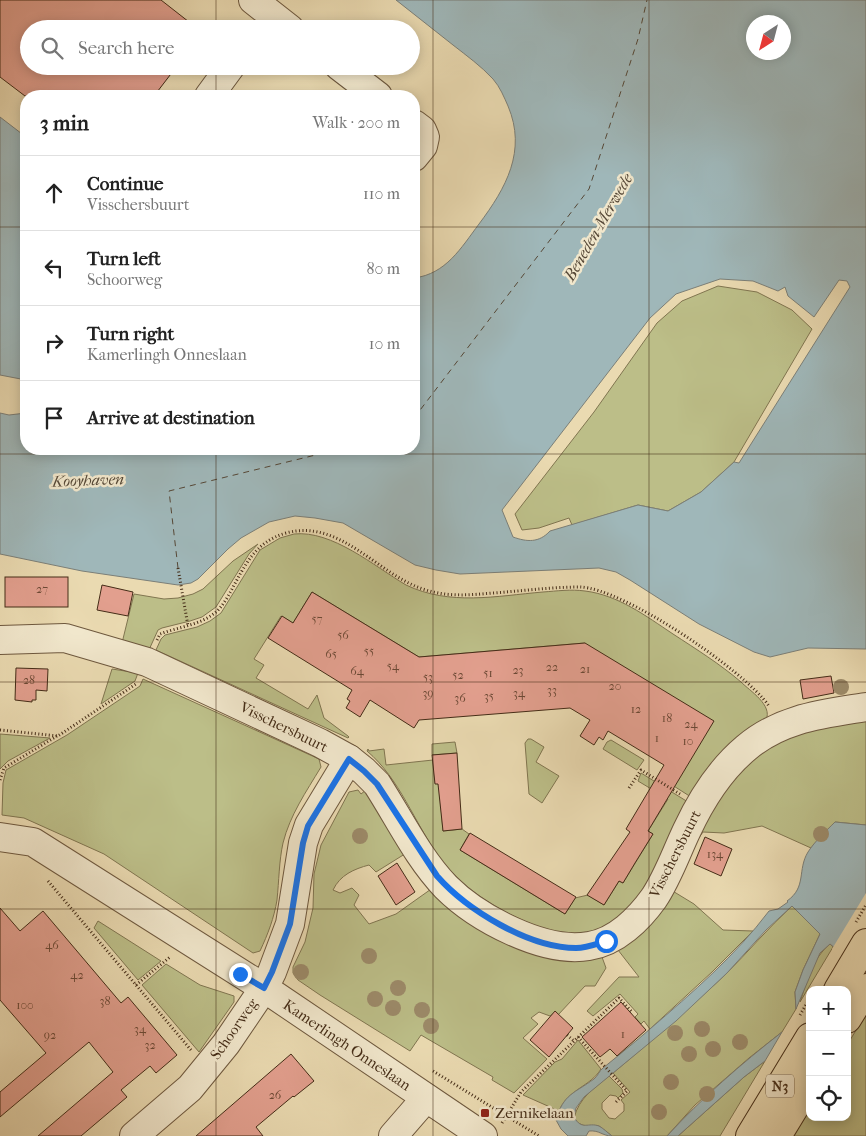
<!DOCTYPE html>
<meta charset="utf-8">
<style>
:root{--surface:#fff;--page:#f6f6f6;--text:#222;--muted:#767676;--line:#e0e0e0}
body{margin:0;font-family:"IM FELL French Canon",serif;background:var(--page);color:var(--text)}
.controls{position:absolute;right:15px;bottom:15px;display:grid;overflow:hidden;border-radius:10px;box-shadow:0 2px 12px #0003}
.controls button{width:45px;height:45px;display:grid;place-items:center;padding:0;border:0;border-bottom:1px solid var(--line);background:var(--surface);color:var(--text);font:25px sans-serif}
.compass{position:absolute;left:746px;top:15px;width:45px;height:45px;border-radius:50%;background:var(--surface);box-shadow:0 2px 12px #0003;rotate:216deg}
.stop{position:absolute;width:15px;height:15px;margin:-11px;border:4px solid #1a73e8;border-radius:50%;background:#fff}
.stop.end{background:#1a73e8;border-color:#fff;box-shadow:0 1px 5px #0008}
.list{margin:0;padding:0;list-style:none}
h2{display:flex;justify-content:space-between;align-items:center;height:65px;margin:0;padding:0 20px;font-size:21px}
h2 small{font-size:16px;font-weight:400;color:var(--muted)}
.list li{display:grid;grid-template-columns:32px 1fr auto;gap:15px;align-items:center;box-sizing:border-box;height:75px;padding:0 20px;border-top:1px solid var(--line)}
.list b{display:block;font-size:19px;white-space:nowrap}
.list p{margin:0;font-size:16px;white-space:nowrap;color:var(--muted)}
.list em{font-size:16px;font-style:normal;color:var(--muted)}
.icon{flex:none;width:28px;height:28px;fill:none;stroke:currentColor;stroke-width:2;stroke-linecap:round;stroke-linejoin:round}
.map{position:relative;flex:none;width:866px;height:1136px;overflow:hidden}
.search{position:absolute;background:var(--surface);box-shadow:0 2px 12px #0003;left:20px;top:20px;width:400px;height:55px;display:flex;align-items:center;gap:12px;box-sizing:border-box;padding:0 18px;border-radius:28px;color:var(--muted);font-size:19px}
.panel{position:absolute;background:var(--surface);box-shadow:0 2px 12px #0003;left:20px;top:90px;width:400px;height:365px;border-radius:20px}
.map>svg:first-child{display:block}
.green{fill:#bcbe88;stroke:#807550}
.water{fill:#9fb7b9;stroke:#7b7f78;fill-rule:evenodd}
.pier{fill:#eadab1}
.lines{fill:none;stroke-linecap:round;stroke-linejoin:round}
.ferry{stroke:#564837;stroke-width:1;stroke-dasharray:6 5;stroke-linecap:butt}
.building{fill:#e29f8e;stroke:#442c17}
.minor-casing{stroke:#6e583e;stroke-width:30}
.major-casing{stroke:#442c17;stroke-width:30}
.path{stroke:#442c17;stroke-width:3;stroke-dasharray:1 2.5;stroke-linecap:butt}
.minor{stroke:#f1e7cc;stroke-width:28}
.major{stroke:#eadab1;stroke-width:28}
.tree{fill:#9c8a69}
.route{stroke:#1a73e8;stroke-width:6}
.grid{fill:none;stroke:#442c17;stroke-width:1;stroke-opacity:0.55}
.poi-dot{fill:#8f2418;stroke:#f1e7cc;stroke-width:2}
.labels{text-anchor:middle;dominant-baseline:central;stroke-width:5;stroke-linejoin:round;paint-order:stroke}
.number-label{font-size:12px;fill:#6c4935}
.shield{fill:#f1e7cc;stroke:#78644d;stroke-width:1}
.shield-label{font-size:14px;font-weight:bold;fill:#442c17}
.street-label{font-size:15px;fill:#442c17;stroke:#f1e7cc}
.poi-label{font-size:15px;fill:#442c17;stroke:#f1e7cc;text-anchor:start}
.water-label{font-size:16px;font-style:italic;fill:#564837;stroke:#f1e7cc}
</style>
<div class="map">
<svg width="866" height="1136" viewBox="0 0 866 1136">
<rect width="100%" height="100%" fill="#eadab1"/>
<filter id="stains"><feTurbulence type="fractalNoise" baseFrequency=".004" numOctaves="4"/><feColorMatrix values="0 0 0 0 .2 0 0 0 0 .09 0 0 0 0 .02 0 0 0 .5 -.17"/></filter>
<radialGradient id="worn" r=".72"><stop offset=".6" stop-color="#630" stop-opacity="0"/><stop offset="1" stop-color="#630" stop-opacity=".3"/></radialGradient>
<g class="green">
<polygon points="718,286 757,292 792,310 812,329 734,462 701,492 668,511 638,505 572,525 569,518 539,528 522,530 515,514 594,412 657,323 682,301"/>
<path d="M294,534C332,530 374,566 406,585C450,606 496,596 543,592C557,591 571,589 585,591C618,595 646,616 673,634C696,649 720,664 741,682C750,691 773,705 766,720L691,797L669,783L677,770L585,643L419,657L312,592L293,623L281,616L254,659L264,665L256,678L308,709L317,695L324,718L348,736L349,737L348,738L156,650L161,639L165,635L197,627L210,621L221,613L260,550L280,538Z"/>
<polygon points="258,544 249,554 216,607 202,617 190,621 162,628 158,630 148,652 122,643 134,594 164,599 178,598 193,594 203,589 233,561"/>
<polygon points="112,669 138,673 135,681 101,704"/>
<path d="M143,679L319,759L321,767C306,792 290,815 283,843C279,861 279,881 277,900C274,918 268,934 260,951L253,953L104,854L24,818L2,815L3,783L6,770L67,735L140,686Z"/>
<polygon points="866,721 866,825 835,822 811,848 762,826 724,833 703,832 698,839 695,838 732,777 777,739 811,730"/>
<polygon points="0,734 50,738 8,761 0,769"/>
<polygon points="528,739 531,739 544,747 536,762 559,776 542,803 529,794 525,743"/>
<polygon points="611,740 644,760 637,770 603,749 607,742"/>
<polygon points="455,742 457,753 432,755 432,744"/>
<path d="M368,749L369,751L384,749L386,765L433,760L435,783L439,784L443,831L462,829L469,834L460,850L565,914L575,898L588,895L604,905L619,881L623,883L653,834L648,831L668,799L638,781L641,773L688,802C680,819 671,836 663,853C645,887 624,930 581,934C561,937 540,928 522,920C489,905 461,886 439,857C414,822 400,779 367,751Z"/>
<path d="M358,790L361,794L366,790L408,852L376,872L369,865C354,869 340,875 333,890L340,893L352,888L359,895L354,905L369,924L396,914L434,887L571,957L671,890L694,904L723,930L753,931L712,972L650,1029L644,1021L641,1024L635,1017L638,1014L620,994L593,1016L587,1011L619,977H639L618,950L602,957L606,968L595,986H585L558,1015L555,1012L550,1016L539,1012L531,1018L538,1024L523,1038L547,1059L514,1093L492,1080L493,1077L421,1035L410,1051L320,995L298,980L293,973V967L305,942L313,908L314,874L321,845L349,792Z"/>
<path d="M792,906L820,934L803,970L795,992L796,1009L782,1032L749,1058L695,1105L667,1136H612L599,1126H585L578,1123L574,1118C579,1098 594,1088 609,1076L622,1089L623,1093L618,1098L616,1096L610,1095L602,1103V1109L609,1118L615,1119L624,1111V1104L621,1100L630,1092L613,1073C651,1041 689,1009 725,975C748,952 768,928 792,906Z"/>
<polygon points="98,921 161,961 138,980 94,928"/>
<path d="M830,944L833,947L800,1002C807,981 812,959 830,944Z"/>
<polygon points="166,964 200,985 234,996 234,1002 199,1052 142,985"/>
<polygon points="866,1014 866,1136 793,1136 810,1107 810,1117 847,1117 847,1045"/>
<path d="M578,1040L601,1069C590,1087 568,1089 559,1111L523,1095L555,1062L562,1059Z"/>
<polygon points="765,1061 720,1136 678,1136 744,1077"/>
</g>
<g class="water">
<path d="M396,0H866V649L808,648L770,657L754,652L699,624L630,580L616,572L599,568L460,574L436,570L415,565L343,523L315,518L295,516L269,522L241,538L228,549L198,579L191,583L178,585L82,571L0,554V413L9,415L26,413V449H414V278C446,274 461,248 479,224C506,188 527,151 508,106C504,97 500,87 493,79C481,66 467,56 453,45C434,30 415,15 396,0ZM754,22H784V52H754ZM720,279L753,281L778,291L785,287L788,296L814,317L839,280L847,281L850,287L739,463L734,462L701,492L668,511L638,505L550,531C539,543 527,542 513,537L502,510L650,318L676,294Z"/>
<polygon points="0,117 26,137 26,380 0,375"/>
<path d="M835,822L866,825V973L830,944L820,953L796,1009L795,992L803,970L820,934L792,906L766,930L727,973L676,1021L584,1097L576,1108L574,1117C582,1131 588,1122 599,1126C603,1128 608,1133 612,1136C602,1136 600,1130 589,1131L586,1136H568L561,1129L556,1120C563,1094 575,1093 594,1079C598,1076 599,1071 603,1068C619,1055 635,1042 650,1029C692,993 736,955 769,911L778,909L788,902L787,901C807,887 797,870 808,852C815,841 826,831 835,822Z"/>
<path d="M782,1032L765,1061L744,1077L678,1136H667C702,1098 741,1064 782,1032Z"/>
</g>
<polygon class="pier" points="866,893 866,976 832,949"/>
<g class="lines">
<g class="ferry">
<polyline points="414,418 589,189 638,39 647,0"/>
<polyline points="178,568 169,491 340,449"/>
</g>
</g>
<g class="building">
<polygon points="0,0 161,0 198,29 29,29 29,66 177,66 154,96 25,96 0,77"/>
<rect x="5" y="577" width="63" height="30"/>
<polygon points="102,585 133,592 128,616 97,610"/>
<polygon points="312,592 419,657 585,643 714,721 648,831 653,834 635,863 623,883 619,881 604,905 587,895 630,832 626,829 664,765 608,731 603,740 599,737 594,745 580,736 590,720 570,708 419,720 414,728 370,700 360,717 346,708 350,701 347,699 352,690 268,638 282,616 293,623"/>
<polygon points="16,668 48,669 47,691 36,690 36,700 32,700 32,702 15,700"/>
<polygon points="831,676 834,693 803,699 800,680"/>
<polygon points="457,753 462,829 443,831 438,784 435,784 432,755"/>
<polygon points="470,833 576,897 565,914 460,850"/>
<polygon points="705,837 732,849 721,876 694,864"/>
<polygon points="397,863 415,892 396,905 378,876"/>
<polygon points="0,908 20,931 43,911 121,1003 128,997 177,1055 156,1073 150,1066 121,1090 127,1097 81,1136 38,1136 113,1072 89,1042 0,1117 0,1092 46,1053 0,1000"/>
<polygon points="621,1002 646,1030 617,1056 610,1049 600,1057 582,1037"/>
<polygon points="555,1011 573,1028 549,1057 530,1040"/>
<polygon points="291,1054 314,1081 294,1097 293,1096 256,1127 263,1136 196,1136"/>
</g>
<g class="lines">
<defs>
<g id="minor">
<polyline points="253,0 290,29"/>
<polyline points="339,66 378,96"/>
<polyline points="209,96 231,66"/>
<polyline points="414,124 422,130 425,137 423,146 414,157"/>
<path d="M0,640L65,638L147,662L320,743L349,759L364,771L377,784C399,818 418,858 446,887C477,918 544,954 589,946C616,942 639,919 654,898C668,877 676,853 687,830C701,800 721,769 746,748C781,718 823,714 866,707"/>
<polyline points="0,837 33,842 264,988 483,1136"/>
<polyline points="134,1136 190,1088 226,1044 264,988 272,972 290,924 303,843 309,825 349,759"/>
<polyline points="393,1136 426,1098"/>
</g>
<g id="major">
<polyline points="838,990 866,943"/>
<polyline points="847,1019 866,988"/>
<polyline points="750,1136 810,1037"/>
<polyline points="777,1136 810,1082"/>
</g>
</defs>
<use href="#minor" class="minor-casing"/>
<use href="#major" class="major-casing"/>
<g class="path">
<polyline points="178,568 188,626"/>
<path d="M157,640L160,634C178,627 201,625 216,612C222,607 227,598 231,591C245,565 255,542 286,533C341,518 378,576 426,590C448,597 470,595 493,593C522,591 551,587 580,587C623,588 744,670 769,706"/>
<polyline points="0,730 58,736 136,684"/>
<polyline points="0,780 4,768 57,736"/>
<polyline points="629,788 641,770 680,794"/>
<polyline points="48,881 191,1050"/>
<polyline points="856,922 866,905"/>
<polyline points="136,985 170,957"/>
<polyline points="800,1015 810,998"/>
<polyline points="567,1035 574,1041"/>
<polyline points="578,1037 627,1091 616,1102"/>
<polyline points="433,1071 539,1136"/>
<polyline points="502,1123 521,1092 619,998 632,1012 631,1013"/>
</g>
<use href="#minor" class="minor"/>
<use href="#major" class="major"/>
</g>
<g class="tree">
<circle cx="841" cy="687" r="8"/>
<circle cx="821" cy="834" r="8"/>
<circle cx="360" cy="836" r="8"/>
<circle cx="369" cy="956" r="8"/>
<circle cx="301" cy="972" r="8"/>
<circle cx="398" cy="988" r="8"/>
<circle cx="375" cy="999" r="8"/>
<circle cx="393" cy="1008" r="8"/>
<circle cx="422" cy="1010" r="8"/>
<circle cx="431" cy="1026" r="8"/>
<circle cx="702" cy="1029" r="8"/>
<circle cx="675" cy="1033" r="8"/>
<circle cx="740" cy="1042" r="8"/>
<circle cx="713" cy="1049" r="8"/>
<circle cx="689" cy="1054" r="8"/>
<circle cx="671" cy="1082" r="8"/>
<circle cx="707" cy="1094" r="8"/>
<circle cx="659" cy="1112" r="8"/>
</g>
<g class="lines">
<path class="route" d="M240,974L264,988L272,972L290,924L303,843L308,826L349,759L364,771L377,784L437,876C467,910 529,948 576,948C587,948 596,944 606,941"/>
</g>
<path class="grid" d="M216,0V29M433,0V1136M649,0V1136M216,66V96M0,227H26M414,227H866M216,449V1136M0,454H866M0,682H866M0,909H866"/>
<rect class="poi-dot" x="480" y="1108" width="10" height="10" rx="2.5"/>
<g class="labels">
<g class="number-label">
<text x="42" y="589">27</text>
<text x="317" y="619">57</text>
<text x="343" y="635">56</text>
<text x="369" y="651">55</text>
<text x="331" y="654">65</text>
<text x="393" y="666">54</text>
<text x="552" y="667">22</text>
<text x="585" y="669">21</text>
<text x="518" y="670">23</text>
<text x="357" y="671">64</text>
<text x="488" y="673">51</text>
<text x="458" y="675">52</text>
<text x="428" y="677">53</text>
<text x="29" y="680">28</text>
<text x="615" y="686">20</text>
<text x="552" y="690">33</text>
<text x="428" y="693">39</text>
<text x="519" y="693">34</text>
<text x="489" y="696">35</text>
<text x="460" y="698">36</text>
<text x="636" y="709">12</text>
<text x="667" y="718">18</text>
<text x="691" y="724">24</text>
<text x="657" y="738">1</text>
<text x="688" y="741">10</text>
<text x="715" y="854">134</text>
<text x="52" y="945">46</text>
<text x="77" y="975">42</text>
<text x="105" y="1001">38</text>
<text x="25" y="1005">100</text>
<text x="140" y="1029">34</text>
<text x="623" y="1034">1</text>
<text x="50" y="1035">92</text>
<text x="150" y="1045">32</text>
<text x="275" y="1095">26</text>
</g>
<rect class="shield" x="766" y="1074.5" width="28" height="23" rx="4"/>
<g class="shield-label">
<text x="780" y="1086">N3</text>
</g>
<g class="street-label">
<text transform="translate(284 727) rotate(26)">Visschersbuurt</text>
<text transform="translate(675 854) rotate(-63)">Visschersbuurt</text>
<text transform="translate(234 1029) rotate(-55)">Schoorweg</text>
<text transform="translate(347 1045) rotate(34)">Kamerlingh Onneslaan</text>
</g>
<g class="poi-label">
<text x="495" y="1113">Zernikelaan</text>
</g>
<g class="water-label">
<text transform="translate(598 227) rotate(-60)">Beneden-Merwede</text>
<text transform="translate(88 480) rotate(-2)">Kooyhaven</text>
</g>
</g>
<rect width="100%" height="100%" filter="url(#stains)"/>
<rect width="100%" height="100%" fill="url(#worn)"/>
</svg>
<div class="controls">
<button>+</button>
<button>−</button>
<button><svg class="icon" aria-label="locate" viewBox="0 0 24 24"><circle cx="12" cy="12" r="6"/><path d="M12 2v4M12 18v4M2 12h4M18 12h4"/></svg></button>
</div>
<svg class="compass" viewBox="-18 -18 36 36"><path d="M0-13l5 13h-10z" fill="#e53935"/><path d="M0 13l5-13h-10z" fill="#767676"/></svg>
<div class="stop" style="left:606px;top:941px"></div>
<div class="stop end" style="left:240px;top:974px"></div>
<div class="search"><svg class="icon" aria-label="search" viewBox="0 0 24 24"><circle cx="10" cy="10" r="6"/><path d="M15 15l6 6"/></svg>Search here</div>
<section class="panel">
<h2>3 min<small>Walk · 200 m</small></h2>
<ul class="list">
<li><svg class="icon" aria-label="ahead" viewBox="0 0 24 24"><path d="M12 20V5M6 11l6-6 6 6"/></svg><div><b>Continue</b><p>Visschersbuurt</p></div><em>110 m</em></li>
<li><svg class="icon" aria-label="left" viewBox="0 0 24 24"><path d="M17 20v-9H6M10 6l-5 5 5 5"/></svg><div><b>Turn left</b><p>Schoorweg</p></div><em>80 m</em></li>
<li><svg class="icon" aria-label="right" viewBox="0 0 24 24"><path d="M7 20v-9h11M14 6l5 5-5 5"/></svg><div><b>Turn right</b><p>Kamerlingh Onneslaan</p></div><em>10 m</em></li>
<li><svg class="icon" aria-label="arrive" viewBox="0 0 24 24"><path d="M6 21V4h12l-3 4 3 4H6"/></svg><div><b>Arrive at destination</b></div></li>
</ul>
</section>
</div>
